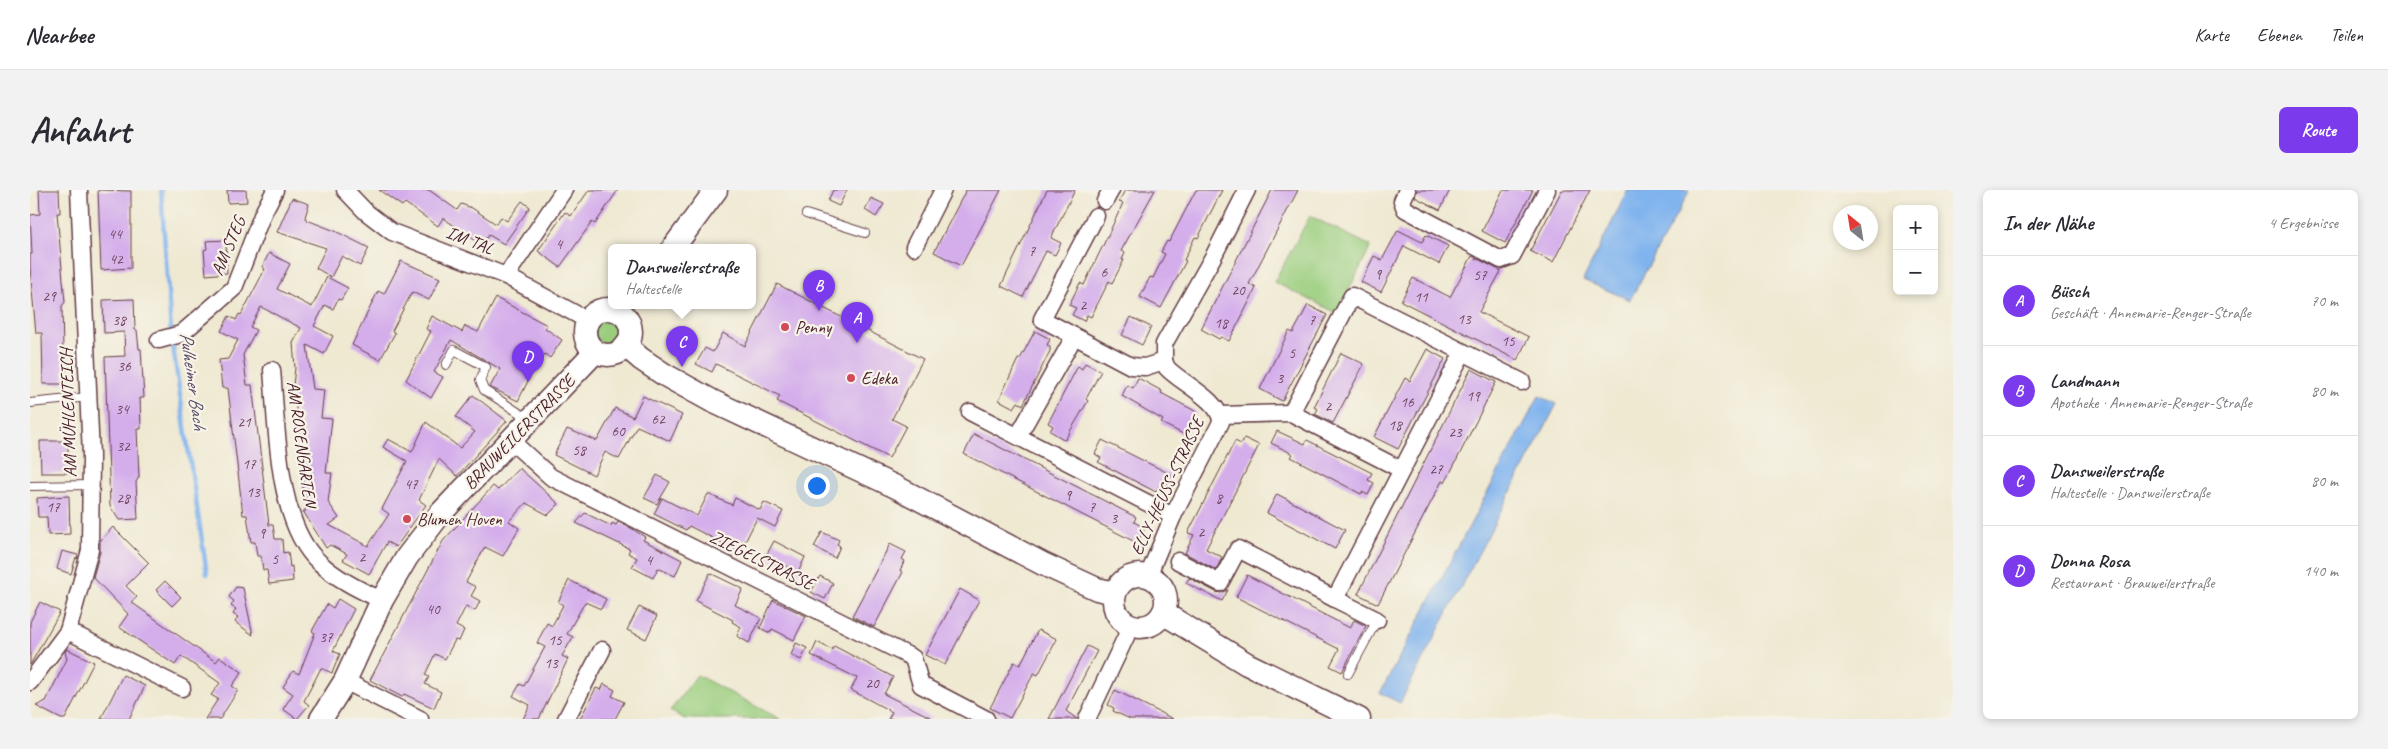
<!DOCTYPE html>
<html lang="de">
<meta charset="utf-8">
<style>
:root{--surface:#fff;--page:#f2f2f3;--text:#2b2b33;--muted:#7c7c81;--line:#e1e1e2;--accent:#7c3aed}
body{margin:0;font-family:Caveat,sans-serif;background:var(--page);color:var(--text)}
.controls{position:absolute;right:15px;top:15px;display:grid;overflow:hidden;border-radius:8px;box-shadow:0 2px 8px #0003}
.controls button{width:45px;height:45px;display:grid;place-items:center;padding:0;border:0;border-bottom:1px solid var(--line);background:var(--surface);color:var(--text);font:25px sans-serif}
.compass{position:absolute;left:1803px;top:15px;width:45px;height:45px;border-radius:50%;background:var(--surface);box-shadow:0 2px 8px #0003;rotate:330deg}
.you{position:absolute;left:786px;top:295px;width:18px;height:18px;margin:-12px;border:4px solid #fff;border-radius:50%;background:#1a73e8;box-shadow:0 0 0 8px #1a73e833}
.badge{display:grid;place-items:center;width:32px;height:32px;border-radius:50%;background:var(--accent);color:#fff;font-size:16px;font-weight:700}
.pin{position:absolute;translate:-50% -41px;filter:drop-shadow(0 1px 2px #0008)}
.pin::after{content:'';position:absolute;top:26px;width:18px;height:15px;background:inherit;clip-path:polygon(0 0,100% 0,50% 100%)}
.popup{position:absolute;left:578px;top:54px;width:148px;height:65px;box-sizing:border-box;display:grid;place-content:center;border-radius:8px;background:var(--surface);filter:drop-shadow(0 1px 4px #0005);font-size:16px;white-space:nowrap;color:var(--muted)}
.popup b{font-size:19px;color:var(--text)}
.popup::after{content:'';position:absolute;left:50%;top:100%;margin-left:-10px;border:10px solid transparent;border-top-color:var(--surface)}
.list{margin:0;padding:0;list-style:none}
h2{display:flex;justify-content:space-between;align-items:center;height:65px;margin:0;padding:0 20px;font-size:21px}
h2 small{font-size:16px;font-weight:400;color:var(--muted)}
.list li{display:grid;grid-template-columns:32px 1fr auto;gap:15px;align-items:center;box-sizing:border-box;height:90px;padding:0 20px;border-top:1px solid var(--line)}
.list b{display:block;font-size:19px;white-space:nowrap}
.list p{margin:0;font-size:16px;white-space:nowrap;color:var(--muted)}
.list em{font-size:16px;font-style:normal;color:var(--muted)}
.map{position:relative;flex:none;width:1923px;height:529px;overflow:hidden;border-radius:8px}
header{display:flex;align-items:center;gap:30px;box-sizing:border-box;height:70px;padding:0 25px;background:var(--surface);border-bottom:1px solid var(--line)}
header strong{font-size:24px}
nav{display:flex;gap:28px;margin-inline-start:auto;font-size:18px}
.intro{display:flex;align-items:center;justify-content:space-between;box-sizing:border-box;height:120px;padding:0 30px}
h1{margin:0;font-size:35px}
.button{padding:12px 22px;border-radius:8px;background:var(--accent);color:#fff;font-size:18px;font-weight:700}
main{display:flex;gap:30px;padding:0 30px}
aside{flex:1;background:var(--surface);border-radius:8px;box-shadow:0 2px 8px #0003}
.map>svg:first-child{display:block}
.green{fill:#9ace7e;stroke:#727654}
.water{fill:#80b4ee;stroke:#656a8c}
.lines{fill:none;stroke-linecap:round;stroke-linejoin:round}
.stream{stroke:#80b4ee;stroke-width:4.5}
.building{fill:#d4aeeb}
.service-casing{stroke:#633d44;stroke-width:10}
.minor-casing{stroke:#633d44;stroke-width:19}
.secondary-casing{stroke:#633d44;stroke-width:25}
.service{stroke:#fff;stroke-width:8}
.minor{stroke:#fff;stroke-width:16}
.secondary{stroke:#fff;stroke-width:22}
.poi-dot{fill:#d1495b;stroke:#f7f3e8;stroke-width:2}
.labels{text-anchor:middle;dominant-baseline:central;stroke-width:4.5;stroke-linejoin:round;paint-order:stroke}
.number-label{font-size:15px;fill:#6c435b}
.street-label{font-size:18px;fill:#4a1f2b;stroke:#f7f3e8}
.poi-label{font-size:18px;fill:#4a1f2b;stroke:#f7f3e8;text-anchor:start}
.water-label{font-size:19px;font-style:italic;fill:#5a4c66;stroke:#f7f3e8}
</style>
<header>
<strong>Nearbee</strong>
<nav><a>Karte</a><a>Ebenen</a><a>Teilen</a></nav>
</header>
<div class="intro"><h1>Anfahrt</h1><a class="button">Route</a></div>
<main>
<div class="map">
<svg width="1923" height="529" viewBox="0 0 1923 529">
<rect width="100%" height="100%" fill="#f7f3e8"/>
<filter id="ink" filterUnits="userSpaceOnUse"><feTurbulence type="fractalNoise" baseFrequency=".02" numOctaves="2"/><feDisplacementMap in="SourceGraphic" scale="10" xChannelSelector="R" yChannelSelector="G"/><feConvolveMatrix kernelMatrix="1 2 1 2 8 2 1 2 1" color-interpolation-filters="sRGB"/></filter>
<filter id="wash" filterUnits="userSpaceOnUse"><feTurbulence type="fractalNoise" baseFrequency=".0096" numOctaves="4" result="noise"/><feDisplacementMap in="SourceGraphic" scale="20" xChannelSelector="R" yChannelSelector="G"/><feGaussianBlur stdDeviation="1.12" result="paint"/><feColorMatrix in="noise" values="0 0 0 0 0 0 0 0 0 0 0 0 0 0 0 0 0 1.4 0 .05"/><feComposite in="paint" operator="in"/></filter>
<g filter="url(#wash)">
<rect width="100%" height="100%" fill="#efe9d2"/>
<g class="green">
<polygon points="1280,26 1341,56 1307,123 1244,92"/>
<circle cx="576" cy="141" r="12"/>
<polygon points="667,485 750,529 655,529 640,521"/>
</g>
<g class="water">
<polygon points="1598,0 1660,0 1600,110 1553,90"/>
<polygon points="1509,206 1527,214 1370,513 1350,503"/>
</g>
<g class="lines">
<g class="stream">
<polyline points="131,0 141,143"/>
<polyline points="142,151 177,384"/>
</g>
</g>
<g id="blocks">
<g class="building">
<polygon points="9,0 29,0 30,23 27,23 35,112 32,116 33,161 37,169 38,180 34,180 33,194 13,194 12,143 6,143 0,78 0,64 2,64 0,25 10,24"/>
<polygon points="68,0 101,1 101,78 71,80"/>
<polygon points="197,0 216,0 217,12 198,13"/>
<polygon points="349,0 399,0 427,20 431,14 442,18 466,34 471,27 477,31 492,11 500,17 474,54 459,45 454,51 449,47 446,51 413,28 408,36 375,13 372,16"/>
<polygon points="559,0 588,0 565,34 562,32 530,77 508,61 535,22 541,26"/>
<polygon points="803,0 817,0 809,16 798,11"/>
<polygon points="936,0 971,0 931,76 904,62"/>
<polygon points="1017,0 1045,0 1021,48 1031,53 1025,65 1016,61 993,107 971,96"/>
<polygon points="1095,0 1125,0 1091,61 1095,63 1092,70 1094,70 1082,93 1079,91 1061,127 1057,125 1054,131 1042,125 1046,118 1039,115 1050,93 1054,95 1080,41 1093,13 1089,12"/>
<polygon points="1166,0 1192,0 1168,48 1165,47 1154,70 1156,71 1131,118 1110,107 1120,87 1123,88 1135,64 1131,62 1137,51 1139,52"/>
<polygon points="1242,0 1268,0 1219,94 1226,98 1210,130 1199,151 1191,147 1189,149 1171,139"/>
<polygon points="1387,0 1420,0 1410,20 1385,7"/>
<polygon points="1473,0 1503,0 1475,53 1452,41"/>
<polygon points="1532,0 1560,0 1523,72 1500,61"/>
<polygon points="262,8 279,14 275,27 277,30 305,41 339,58 330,76 312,66 301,87 286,78 296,58 247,42"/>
<polygon points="841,8 854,14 846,27 835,20"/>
<polygon points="1368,40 1392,52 1396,45 1418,56 1409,74 1374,56 1351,102 1331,92 1344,66 1352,70"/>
<polygon points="196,50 197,83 176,85 174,60 177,59 176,51"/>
<polygon points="239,63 260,74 247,99 282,117 297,87 318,98 311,110 308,109 303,119 295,115 284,136 303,146 294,164 277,155 283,199 294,200 291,228 302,229 296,283 302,283 298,312 309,328 299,335 338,356 359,324 352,319 377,271 353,257 358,249 382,262 396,232 430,258 445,242 426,227 443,205 477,231 427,286 409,269 389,310 396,315 366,357 357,352 339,384 313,370 317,364 300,355 296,358 273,321 275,322 277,305 272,304 275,282 272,281 273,261 267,260 271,227 265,226 267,212 261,212 265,178 263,153 271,138 231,117 220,137 226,140 213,165 217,195 222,195 239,335 243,335 245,349 252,349 253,363 258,362 260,377 262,376 263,391 239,394 237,380 233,380 231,366 227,366 225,352 221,352 217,325 213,325 198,198 192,198 189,170 198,169 208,150 191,141 199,126 206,130 209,124 211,125 235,79 232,77"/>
<polygon points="1442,66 1471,81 1449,122 1499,147 1487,170 1371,111 1383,88 1420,107"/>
<polygon points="371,71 410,88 399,110 382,102 362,141 365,143 350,170 322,155 348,101 354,104"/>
<polygon points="747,94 893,169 862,229 876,236 859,268 747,211 750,206 686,174 682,182 666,174 675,158 683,162 693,143 715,156"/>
<polygon points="466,108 517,135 515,138 532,150 520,168 515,164 513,167 511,165 488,211 460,197 470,179 421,150 404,182 413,187 401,208 376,190 401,141 396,139 402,126 432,142 435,136 448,142"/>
<polygon points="104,109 105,140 107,140 109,159 111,159 114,208 110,208 111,239 107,239 109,287 106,292 108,329 89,330 80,316 75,167 95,166 94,142 74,143 73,110"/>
<polygon points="1278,115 1297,125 1252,211 1230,199 1259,141 1263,143"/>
<polygon points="1101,127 1121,137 1112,155 1092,145"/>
<polygon points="1005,141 1020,149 1017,155 1020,157 1020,161 993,215 988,212 984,218 969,210 988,169 990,169"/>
<polygon points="1397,159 1415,169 1368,259 1344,247 1375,188 1380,191"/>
<polygon points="1311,163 1334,174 1303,233 1285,224 1288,219 1284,217"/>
<polygon points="1055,173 1071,181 1056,209 1058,211 1035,250 1020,241 1023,236 1018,233 1048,176 1052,179"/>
<polygon points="1441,179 1466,192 1415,293 1412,291 1348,414 1328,404"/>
<polygon points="1108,188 1132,201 1131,203 1167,222 1155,245 1131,233 1133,230 1092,206 1097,195 1103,198"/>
<polygon points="613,206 652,225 640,251 607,236 589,269 575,262 564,285 524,265 537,239 567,251 585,218 603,227"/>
<polygon points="1247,241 1275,254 1277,250 1342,283 1338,290 1344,293 1338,305 1332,302 1331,304 1261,267 1263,264 1241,253"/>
<polygon points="944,244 1106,327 1104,332 1115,338 1107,353 934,264"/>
<polygon points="1214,248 1229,255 1176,359 1192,367 1186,380 1155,363 1164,345 1158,343 1205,251 1211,254"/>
<polygon points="1072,250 1142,285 1134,300 1128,297 1126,302 1068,272 1071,268 1065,264"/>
<polygon points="10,251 38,251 38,283 11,283"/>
<polygon points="489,278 529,314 518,325 496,313 479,331 489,338 473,366 455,357 436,392 446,397 441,406 450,411 445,421 436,416 426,436 434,440 429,451 425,450 415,469 405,464 395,485 399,487 395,494 411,502 404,518 374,504 372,507 340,490 413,351 463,296 468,300"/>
<polygon points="627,285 640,292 627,314 614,308"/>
<polygon points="678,304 702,315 705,308 730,320 734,312 753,321 745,337 727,328 710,362 659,336 656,340 624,324 632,308 667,326"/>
<polygon points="1247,304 1315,340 1305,359 1237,323"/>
<polygon points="39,306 40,344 18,345 17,327 8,327 7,308"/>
<polygon points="555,323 581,336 582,333 586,335 588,332 601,338 615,347 613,350 652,370 645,386 628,378 623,388 602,377 607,368 598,363 600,359 546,333"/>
<polygon points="83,337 119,373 96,396 107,407 101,412 186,472 190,467 212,482 202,496 208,500 190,529 175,529 188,509 181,505 190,493 151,466 145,475 89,437 98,424 63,387 70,362 70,351"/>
<polygon points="792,342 809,350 807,354 810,356 805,368 784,357"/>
<polygon points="744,351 775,367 768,383 736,366"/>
<polygon points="860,354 876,362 872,369 875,371 870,380 873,382 844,437 822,426"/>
<polygon points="32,361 48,365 47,369 46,367 41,384 27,379"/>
<polygon points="680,383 713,399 705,415 731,428 719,453 707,446 711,437 702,432 703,430 666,411"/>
<polygon points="1217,385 1320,438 1324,430 1336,436 1312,482 1300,476 1309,459 1206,407"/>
<polygon points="790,386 803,393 795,409 781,402"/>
<polygon points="1159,388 1186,402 1191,403 1198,400 1192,411 1156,393"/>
<polygon points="539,390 576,409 571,419 555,412 537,444 543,447 532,466 538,469 509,529 493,529 500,515 483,506 490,494 494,496 515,457 507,453 517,433 522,436 533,415 528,412"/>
<polygon points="135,391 151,407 142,416 126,400"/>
<polygon points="206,397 213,398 223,445 205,432 208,427 203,424 206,419 201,416 204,411 199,407"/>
<polygon points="930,399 949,410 915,475 895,465"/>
<polygon points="308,409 324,419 303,461 310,464 302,483 291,478 274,511 279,515 267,529 253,519 263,504 253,497 263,481 269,484 285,443 282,441 297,414 303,418"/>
<polygon points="743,410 776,426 764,450 742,439 740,443 730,438"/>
<polygon points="10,412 30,422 0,475 0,432"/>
<polygon points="609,417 627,426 616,449 597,440"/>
<polygon points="1008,440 1027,449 1008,485 1004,483 980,528 960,518 984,472 990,475"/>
<polygon points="787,452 802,460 804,456 863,487 854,504 904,529 858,529 862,522 821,500 827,488 781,465"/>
<polygon points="766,453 777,458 771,470 761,465"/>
<polygon points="1057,456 1067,461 1036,521 1047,529 1019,529"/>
<polygon points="37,459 64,472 35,529 31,529 6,516 16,511 37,469 35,462"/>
<polygon points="93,485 115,496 99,529 71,529"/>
<polygon points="574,494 585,500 582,506 594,512 585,529 550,529 566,498 571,500"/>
<polygon points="1085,500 1143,529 1100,529 1083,521 1084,518 1078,515"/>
</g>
</g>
</g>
<g filter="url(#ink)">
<use href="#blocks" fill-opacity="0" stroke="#633d44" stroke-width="1"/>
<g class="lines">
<defs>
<g id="service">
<polyline points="776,24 835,43"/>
<polyline points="416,175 424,160 456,177 450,190 454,200 497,228"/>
<polyline points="0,213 59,207"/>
<polyline points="0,296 60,295"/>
<polyline points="1318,484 1347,430"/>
</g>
<g id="minor">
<polyline points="315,0 336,22 362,42 476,86 557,130"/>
<polyline points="1377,0 1372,11 1375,19 1471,70 1482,66 1517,0"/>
<polyline points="1075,11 1081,0"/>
<polyline points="1066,26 1012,129 1101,176 1115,177 1134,171"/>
<polyline points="884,57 913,0"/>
<polyline points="476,86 534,0"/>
<polyline points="129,150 151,144 204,98 233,23 245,0"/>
<polyline points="1433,162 1492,192"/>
<path d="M242,180C247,235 246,334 290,373C307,389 331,401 352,410"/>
<polyline points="940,222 1143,326"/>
<polyline points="1191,225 1261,223"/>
<polyline points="988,246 1044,147"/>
<polyline points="480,250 521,287 883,468 891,495 956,529"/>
<polyline points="1148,371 1190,393 1208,359 1305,409 1433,162 1322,106 1261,223 1372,280"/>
<path d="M1118,386L1143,326L1191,232C1191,211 1151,193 1137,178L1134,171V154L1183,67L1217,0"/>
<polyline points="1305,409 1347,430"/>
<polyline points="38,441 152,498"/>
<polyline points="315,491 390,529"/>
<polyline points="0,492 38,441 60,360 61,265 49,0"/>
<polyline points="536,529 572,460"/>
<polyline points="1057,529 1101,436"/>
</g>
<g id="secondary">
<polyline points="643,58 686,0"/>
<circle cx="578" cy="142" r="23"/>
<polyline points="596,156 611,169 635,185 682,211 866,297 1013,374 1067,399 1085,403"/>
<circle cx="1110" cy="411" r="26"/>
<polyline points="1133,423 1217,474 1329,529"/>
<polyline points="291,529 315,491 352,410 377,367 410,324 565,162"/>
</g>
</defs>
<use href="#service" class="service-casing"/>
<use href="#minor" class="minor-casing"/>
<use href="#secondary" class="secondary-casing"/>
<use href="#service" class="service"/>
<use href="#minor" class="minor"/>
<use href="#secondary" class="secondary"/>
</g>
</g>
<g class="poi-dot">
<circle cx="755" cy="137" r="5"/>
<circle cx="821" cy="188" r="5"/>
<circle cx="377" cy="329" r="5"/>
</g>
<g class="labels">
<g class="number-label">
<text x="85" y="44">44</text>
<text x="529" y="54">4</text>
<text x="1002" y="61">7</text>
<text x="86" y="69">42</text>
<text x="1074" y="82">6</text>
<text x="1348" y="84">9</text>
<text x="1450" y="85">57</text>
<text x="1208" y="100">20</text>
<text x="19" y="106">29</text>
<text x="1391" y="107">11</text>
<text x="1053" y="115">2</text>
<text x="1434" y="129">13</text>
<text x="89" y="130">38</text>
<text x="1282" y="130">7</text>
<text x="1191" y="133">18</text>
<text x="1478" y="151">15</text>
<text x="1262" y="163">5</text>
<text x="94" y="176">36</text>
<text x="1250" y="188">3</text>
<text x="1443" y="206">19</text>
<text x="1377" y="212">16</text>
<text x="1298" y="216">2</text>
<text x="92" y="219">34</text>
<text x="628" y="229">62</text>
<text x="214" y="232">21</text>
<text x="1365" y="235">18</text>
<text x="588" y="241">60</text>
<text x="1425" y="242">23</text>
<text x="93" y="256">32</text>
<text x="549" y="260">58</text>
<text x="219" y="274">17</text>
<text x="1406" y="279">27</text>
<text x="381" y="294">47</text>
<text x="223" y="302">13</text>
<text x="1038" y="305">9</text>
<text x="93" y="308">28</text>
<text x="1189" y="308">8</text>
<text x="23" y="317">17</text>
<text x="1062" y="317">7</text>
<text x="1084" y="328">3</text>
<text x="1171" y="342">2</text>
<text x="232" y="343">9</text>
<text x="332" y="367">2</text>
<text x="245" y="369">5</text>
<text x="619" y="370">4</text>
<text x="403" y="419">40</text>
<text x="296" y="447">37</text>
<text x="525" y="450">15</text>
<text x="521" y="473">13</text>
<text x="842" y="493">20</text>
</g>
<g class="street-label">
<text transform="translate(440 50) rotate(21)">IM TAL</text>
<text transform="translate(198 56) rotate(-67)">AM STEG</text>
<text transform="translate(38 223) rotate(-92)">AM MÜHLENTEICH</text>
<text transform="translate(489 242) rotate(-46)">BRAUWEILERSTRASSE</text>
<text transform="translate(272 254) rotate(82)">AM ROSENGARTEN</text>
<text transform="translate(1137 296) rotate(-65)">ELLY-HEUSS-STRASSE</text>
<text transform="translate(732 370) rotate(26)">ZIEGELSTRASSE</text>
</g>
<g class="poi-label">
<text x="765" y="137">Penny</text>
<text x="831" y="188">Edeka</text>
<text x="387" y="329">Blumen Hoven</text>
</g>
<g class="water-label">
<text transform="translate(163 191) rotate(82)">Pulheimer Bach</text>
</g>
</g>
</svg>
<div class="controls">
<button>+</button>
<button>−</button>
</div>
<svg class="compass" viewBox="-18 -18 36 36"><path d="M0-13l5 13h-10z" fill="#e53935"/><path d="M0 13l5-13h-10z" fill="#7c7c81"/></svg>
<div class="you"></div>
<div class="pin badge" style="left:827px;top:153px">A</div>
<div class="pin badge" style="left:789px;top:121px">B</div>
<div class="pin badge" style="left:652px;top:177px">C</div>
<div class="popup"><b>Dansweilerstraße</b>Haltestelle</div>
<div class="pin badge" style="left:498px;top:192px">D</div>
</div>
<aside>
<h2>In der Nähe<small>4 Ergebnisse</small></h2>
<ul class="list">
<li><span class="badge">A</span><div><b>Büsch</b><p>Geschäft · Annemarie-Renger-Straße</p></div><em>70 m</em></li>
<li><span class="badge">B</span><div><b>Landmann</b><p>Apotheke · Annemarie-Renger-Straße</p></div><em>80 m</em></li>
<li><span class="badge">C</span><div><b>Dansweilerstraße</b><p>Haltestelle · Dansweilerstraße</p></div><em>80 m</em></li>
<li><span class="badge">D</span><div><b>Donna Rosa</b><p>Restaurant · Brauweilerstraße</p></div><em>140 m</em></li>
</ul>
</aside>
</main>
